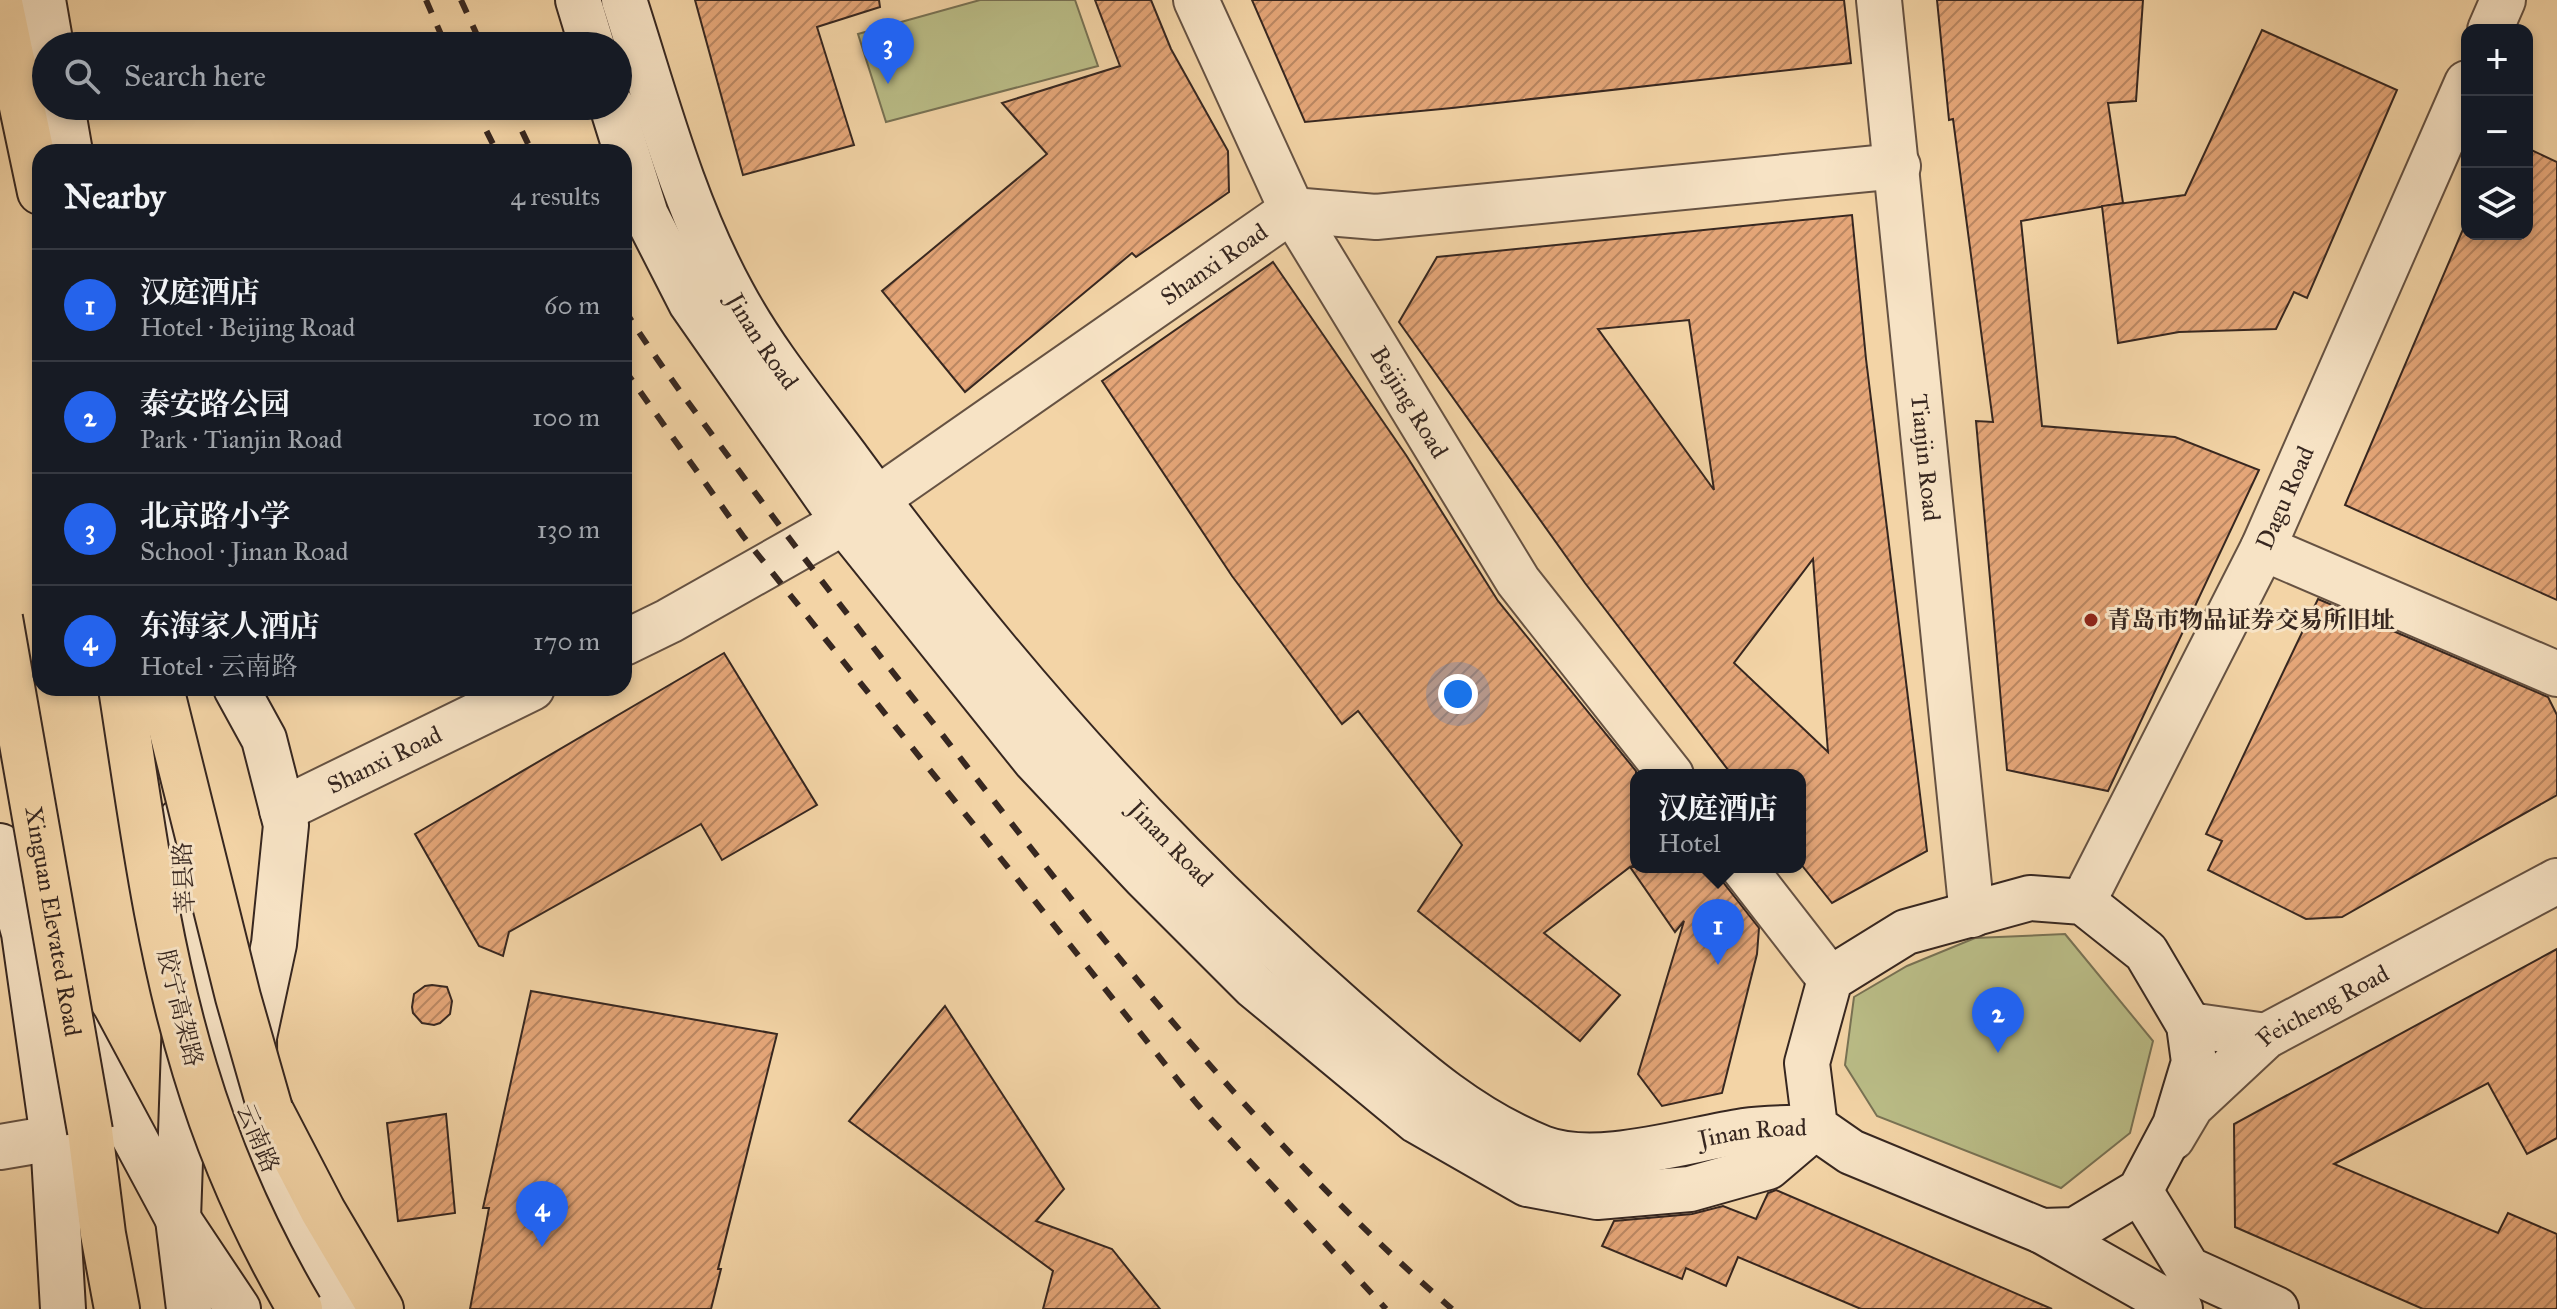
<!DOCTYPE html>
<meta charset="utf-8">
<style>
:root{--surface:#171b24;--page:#20242c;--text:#f1f3f6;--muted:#9ea1a6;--line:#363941;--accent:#2563eb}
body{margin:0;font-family:"IM FELL Great Primer","Noto Serif SC",serif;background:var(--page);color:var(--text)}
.controls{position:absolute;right:24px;top:24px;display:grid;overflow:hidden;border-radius:16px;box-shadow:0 4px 12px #0003}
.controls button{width:72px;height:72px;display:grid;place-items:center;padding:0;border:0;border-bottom:2px solid var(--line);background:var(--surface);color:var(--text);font:40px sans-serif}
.you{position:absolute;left:1458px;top:694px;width:28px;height:28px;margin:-20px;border:6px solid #fff;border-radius:50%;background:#1a73e8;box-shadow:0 0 0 12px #1a73e833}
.badge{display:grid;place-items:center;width:52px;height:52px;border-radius:50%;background:var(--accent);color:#fff;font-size:26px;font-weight:700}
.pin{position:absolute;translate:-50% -66px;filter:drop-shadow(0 2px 4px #0008)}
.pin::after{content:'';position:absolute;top:42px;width:28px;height:24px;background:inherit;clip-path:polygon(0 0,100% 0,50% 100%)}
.popup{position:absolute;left:1630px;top:769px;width:176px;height:104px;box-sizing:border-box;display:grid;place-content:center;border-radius:16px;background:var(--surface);filter:drop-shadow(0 2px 6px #0005);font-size:26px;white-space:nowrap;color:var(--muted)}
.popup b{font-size:30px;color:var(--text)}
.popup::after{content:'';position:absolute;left:50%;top:100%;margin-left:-16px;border:16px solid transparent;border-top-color:var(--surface)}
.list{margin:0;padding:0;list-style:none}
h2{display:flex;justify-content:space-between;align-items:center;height:104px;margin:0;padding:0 32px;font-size:34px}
h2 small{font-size:26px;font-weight:400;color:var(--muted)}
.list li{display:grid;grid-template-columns:52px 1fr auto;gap:24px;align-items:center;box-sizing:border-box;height:112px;padding:0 32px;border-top:2px solid var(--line)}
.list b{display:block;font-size:30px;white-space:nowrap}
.list p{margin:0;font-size:26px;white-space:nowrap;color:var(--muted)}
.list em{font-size:26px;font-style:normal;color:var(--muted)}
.icon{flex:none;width:44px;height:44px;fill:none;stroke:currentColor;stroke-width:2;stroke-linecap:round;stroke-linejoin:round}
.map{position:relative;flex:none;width:2557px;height:1309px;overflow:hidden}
.search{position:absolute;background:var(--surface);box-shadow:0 4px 12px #0003;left:32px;top:32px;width:600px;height:88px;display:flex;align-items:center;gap:20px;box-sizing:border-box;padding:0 28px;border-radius:44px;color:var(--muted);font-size:30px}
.panel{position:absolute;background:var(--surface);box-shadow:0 4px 12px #0003;left:32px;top:144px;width:600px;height:552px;border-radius:24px}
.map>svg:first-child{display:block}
.park{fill:#babd87;stroke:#787254;stroke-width:2}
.building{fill:url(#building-hatch);stroke:#372720;stroke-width:2;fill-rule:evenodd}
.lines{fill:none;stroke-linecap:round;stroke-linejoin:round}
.street-casing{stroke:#665242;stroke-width:48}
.secondary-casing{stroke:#372720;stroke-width:48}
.highway-casing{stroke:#372720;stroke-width:48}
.street{stroke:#f7e3c5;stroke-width:44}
.secondary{stroke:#f7e3c5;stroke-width:44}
.highway{stroke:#f3d4a6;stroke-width:44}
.rail{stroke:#372720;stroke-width:6;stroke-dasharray:14 14;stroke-linecap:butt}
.highway-bridge-casing{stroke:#372720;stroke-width:48;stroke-linecap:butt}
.highway-bridge{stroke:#f3d4a6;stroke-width:44}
.poi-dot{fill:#8f2418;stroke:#f7e3c5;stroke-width:3}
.labels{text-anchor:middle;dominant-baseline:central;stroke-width:6;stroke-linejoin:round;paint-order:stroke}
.street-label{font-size:24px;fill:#372720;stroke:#f7e3c5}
.poi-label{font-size:24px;font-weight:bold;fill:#372720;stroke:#f7e3c5;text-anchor:start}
</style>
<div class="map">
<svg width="2557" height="1309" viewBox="0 0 2557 1309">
<defs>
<pattern id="building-hatch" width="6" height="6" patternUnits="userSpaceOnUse" patternTransform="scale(2)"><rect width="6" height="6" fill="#e5a678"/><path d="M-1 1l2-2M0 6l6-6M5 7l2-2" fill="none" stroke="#ba8762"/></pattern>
</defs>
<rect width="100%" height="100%" fill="#f3d4a6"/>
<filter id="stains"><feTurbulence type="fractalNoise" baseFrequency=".0025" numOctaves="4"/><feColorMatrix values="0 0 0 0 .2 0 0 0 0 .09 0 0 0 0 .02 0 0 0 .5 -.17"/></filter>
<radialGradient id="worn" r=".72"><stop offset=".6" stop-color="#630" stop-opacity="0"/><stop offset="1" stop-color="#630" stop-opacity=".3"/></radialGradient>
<g class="park">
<polygon points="980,0 1075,0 1098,66 886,122 858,34"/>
<polygon points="2065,934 2153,1041 2130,1133 2061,1188 1877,1116 1845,1065 1854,997 1907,966 1975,938"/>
</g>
<g class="building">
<polygon points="695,0 879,0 880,7 817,27 854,145 743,175"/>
<polygon points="1095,0 1151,0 1171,49 1228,151 1229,192 1136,257 1132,253 965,392 882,291 1047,154 1002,103 1120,66"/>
<polygon points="1252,0 1844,0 1851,63 1452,108 1305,122"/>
<polygon points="1937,0 2143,0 2136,101 2108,103 2123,203 2021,221 2042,426 2175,437 2259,470 2108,791 2007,770 1976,421 1993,422 1953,119 1949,120"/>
<polygon points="2262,30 2397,90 2307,298 2294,292 2276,329 2179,332 2118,343 2102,206 2185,195"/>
<polygon points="2527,148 2557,162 2557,600 2345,505 2467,220 2467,234 2527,234"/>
<path d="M1852,215L1866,359L1927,851L1832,903L1800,863V775H1732L1585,583L1399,322L1437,257ZM1689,320L1714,490L1598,329ZM1813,559L1828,752L1734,663Z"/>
<polygon points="1273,262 1406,455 1498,601 1636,771 1636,863 1631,867 1719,867 1723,882 1759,928 1757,954 1722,1093 1662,1106 1638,1074 1684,921 1675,932 1630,867 1544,933 1620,995 1580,1041 1418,911 1462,845 1358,711 1342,724 1232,576 1102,381"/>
<polygon points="2318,599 2548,697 2557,715 2557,795 2342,917 2306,919 2208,870 2222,841 2206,834"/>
<polygon points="724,653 817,805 722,860 701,824 509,932 503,956 479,946 415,834"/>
<polygon points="2557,949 2557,1138 2527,1154 2488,1083 2334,1164 2498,1233 2508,1213 2557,1234 2557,1309 2423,1309 2235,1227 2234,1124"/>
<polygon points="432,985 447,987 452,1001 450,1014 440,1023 434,1025 422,1023 413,1013 412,1007 414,994 425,986"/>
<polygon points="531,991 777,1034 718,1269 721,1269 711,1309 470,1309 489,1208 483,1208"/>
<polygon points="945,1006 1064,1189 1036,1221 1112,1249 1160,1309 1043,1309 1053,1271 849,1121"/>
<polygon points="446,1114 455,1213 398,1221 387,1123"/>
<polygon points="1776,1190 2052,1309 1861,1309 1738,1257 1726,1286 1686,1268 1682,1279 1602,1246 1614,1221 1692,1214 1723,1206 1756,1219 1768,1193"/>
</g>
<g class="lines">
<defs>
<g id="street">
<path id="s1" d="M1196,0L1292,210L1518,581L1671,775"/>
<path id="s2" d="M1879,0L1972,915"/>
<polyline points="2490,30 2503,0"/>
<polyline points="2263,548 2557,674"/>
<path id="s3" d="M624,643L669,621L844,522L1292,210L1376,217L1898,166"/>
<path id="s4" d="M282,810L532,688"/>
<polyline points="1743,867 1830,979"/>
<path id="s5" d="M2083,902L2263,548L2467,83"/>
<polyline points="2189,1025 2266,1036"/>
<path id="s6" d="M2172,1138L2191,1106L2266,1036L2557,881"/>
<polyline points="0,1147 53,1138"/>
</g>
<g id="secondary">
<polyline points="43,0 51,46"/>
<polyline points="578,0 592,46"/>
<path id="s7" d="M624,0C656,99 682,201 732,293C764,353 809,407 849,461C995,661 1159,847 1346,1010C1406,1062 1466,1118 1542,1148C1597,1169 1685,1140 1744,1131C1767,1128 1792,1128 1815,1127"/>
<polyline points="62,106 70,152"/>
<polyline points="612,106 646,215 691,303 844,522 1035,760 1145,877 1254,986 1417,1121 1527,1184 1597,1197 1690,1189 1768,1167 1815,1127"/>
<polyline points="236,688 264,739 286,825 274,944 254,1037 255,1134"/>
<polyline points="180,821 185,857 187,960 178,1219 189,1309"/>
<polyline points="0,846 24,933 53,1138 63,1309"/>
<polygon points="2030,898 2083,902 2146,952 2189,1025 2194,1062 2175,1125 2140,1191 2075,1230 2042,1231 1851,1152 1815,1127 1807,1063 1830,979 1906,932"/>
<path d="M194,976C238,1090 279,1205 343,1309"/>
<polyline points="75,1027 178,1219 238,1309"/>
<polyline points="2140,1191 2188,1269 2276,1309"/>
<polyline points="2042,1231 2180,1309"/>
</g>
<g id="highway">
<polyline points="0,3 40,192"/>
<polyline points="270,1109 323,1211 381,1309"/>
<polyline points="90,1131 103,1234 117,1309"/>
</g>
</defs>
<use href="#street" class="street-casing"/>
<use href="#secondary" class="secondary-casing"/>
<use href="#highway" class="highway-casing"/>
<use href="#street" class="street"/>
<use href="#secondary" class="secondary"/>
<use href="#highway" class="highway"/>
<g class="rail">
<polyline points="426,0 446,46"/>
<polyline points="461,0 482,46"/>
<polyline points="474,106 497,152"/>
<polyline points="510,106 532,152"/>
<path d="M624,309C658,363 696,413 734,464C799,553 868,641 937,728C1096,932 1256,1139 1452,1309"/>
<polyline points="624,369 743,536 1197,1104 1386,1309"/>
</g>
<defs>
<g id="highway-bridge">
<path id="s8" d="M0,618L90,1131"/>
<path d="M121,688C141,816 157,946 195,1070C220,1153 256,1234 300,1309"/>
<polyline points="161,688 238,997 270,1109"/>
</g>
</defs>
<use href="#highway-bridge" class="highway-bridge-casing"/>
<use href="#highway-bridge" class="highway-bridge"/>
</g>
<circle class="poi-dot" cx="2091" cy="620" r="8"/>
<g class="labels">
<g class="street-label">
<text stroke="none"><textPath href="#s3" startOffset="702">Shanxi Road</textPath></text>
<text stroke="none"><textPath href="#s7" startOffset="370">Jinan Road</textPath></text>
<text stroke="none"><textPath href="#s1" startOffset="456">Beijing Road</textPath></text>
<text stroke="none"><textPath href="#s2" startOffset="460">Tianjin Road</textPath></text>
<text stroke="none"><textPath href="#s5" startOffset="452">Dagu Road</textPath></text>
<text stroke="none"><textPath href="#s4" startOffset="114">Shanxi Road</textPath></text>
<text stroke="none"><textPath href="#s7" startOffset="1018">Jinan Road</textPath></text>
<text transform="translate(184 878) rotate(-93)">莘县路</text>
<text stroke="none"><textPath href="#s8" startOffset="308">Xinguan Elevated Road</textPath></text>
<text transform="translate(180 1008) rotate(76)">胶宁高架路</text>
<text stroke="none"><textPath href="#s6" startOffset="204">Feicheng Road</textPath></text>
<text stroke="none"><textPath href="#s7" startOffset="1714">Jinan Road</textPath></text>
<text transform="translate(258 1138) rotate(67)">云南路</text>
</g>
<g class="poi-label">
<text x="2107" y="620">青岛市物品证券交易所旧址</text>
</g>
</g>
<rect width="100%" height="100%" filter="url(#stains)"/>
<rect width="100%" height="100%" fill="url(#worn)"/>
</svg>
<div class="controls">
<button>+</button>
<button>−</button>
<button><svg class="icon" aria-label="layers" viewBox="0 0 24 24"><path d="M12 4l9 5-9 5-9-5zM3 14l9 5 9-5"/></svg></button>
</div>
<div class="you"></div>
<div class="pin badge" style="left:1718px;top:965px">1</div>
<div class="popup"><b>汉庭酒店</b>Hotel</div>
<div class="pin badge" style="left:1998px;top:1053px">2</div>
<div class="pin badge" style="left:888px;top:84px">3</div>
<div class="pin badge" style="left:542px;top:1247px">4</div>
<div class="search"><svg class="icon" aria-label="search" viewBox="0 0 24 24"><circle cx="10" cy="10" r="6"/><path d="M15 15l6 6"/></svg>Search here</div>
<section class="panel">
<h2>Nearby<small>4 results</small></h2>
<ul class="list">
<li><span class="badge">1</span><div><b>汉庭酒店</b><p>Hotel · Beijing Road</p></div><em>60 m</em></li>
<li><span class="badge">2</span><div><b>泰安路公园</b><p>Park · Tianjin Road</p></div><em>100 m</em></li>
<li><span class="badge">3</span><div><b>北京路小学</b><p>School · Jinan Road</p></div><em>130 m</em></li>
<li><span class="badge">4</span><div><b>东海家人酒店</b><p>Hotel · 云南路</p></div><em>170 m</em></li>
</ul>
</section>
</div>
